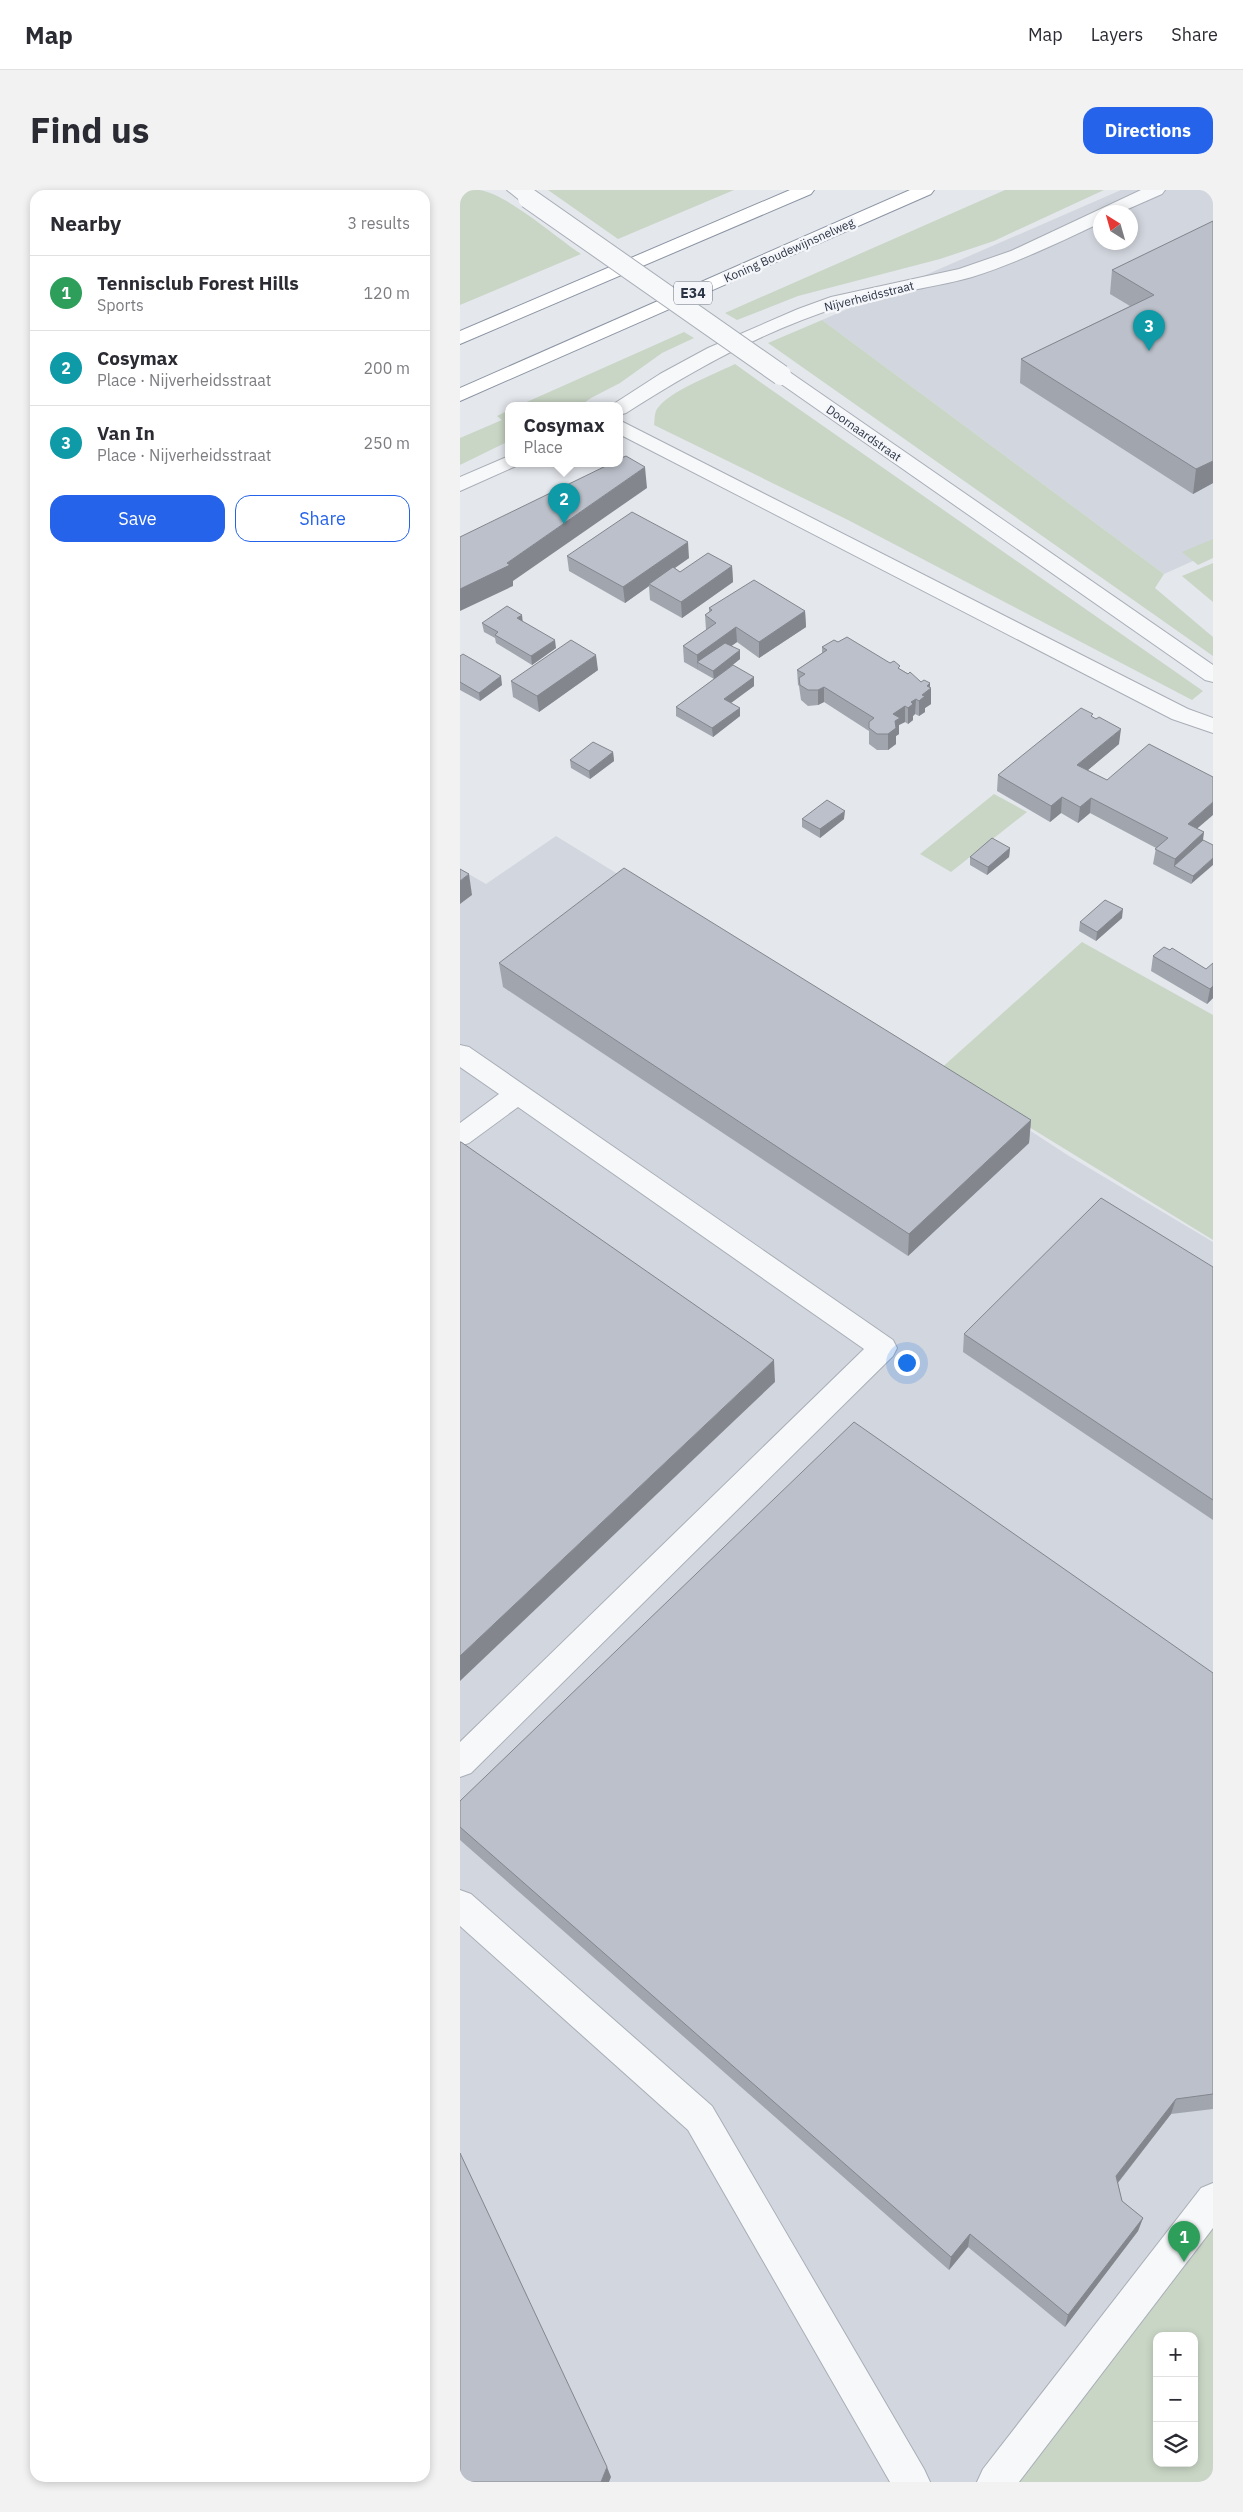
<!DOCTYPE html>
<meta charset="utf-8">
<style>
:root{--surface:#fff;--page:#f2f2f3;--text:#2b2b33;--muted:#7c7c81;--line:#e1e1e2;--accent:#2563eb}
body{margin:0;font-family:"IBM Plex Sans",sans-serif;background:var(--page);color:var(--text)}
.controls{position:absolute;right:15px;bottom:15px;display:grid;overflow:hidden;border-radius:10px;box-shadow:0 2px 8px #0003}
.controls button{width:45px;height:45px;display:grid;place-items:center;padding:0;border:0;border-bottom:1px solid var(--line);background:var(--surface);color:var(--text);font:25px sans-serif}
.compass{position:absolute;left:633px;top:15px;width:45px;height:45px;border-radius:50%;background:var(--surface);box-shadow:0 2px 8px #0003;rotate:323deg}
.you{position:absolute;left:446px;top:1172px;width:18px;height:18px;margin:-12px;border:4px solid #fff;border-radius:50%;background:#1a73e8;box-shadow:0 0 0 8px #1a73e833}
.badge{display:grid;place-items:center;width:32px;height:32px;border-radius:50%;background:var(--accent);color:#fff;font-size:16px;font-weight:700}
.pin{position:absolute;translate:-50% -41px;filter:drop-shadow(0 1px 2px #0008)}
.pin::after{content:'';position:absolute;top:26px;width:18px;height:15px;background:inherit;clip-path:polygon(0 0,100% 0,50% 100%)}
.popup{position:absolute;left:45px;top:212px;width:118px;height:65px;box-sizing:border-box;display:grid;place-content:center;border-radius:10px;background:var(--surface);filter:drop-shadow(0 1px 4px #0005);font-size:16px;white-space:nowrap;color:var(--muted)}
.popup b{font-size:19px;color:var(--text)}
.popup::after{content:'';position:absolute;left:50%;top:100%;margin-left:-10px;border:10px solid transparent;border-top-color:var(--surface)}
.list{margin:0;padding:0;list-style:none}
h2{display:flex;justify-content:space-between;align-items:center;height:65px;margin:0;padding:0 20px;font-size:21px}
h2 small{font-size:16px;font-weight:400;color:var(--muted)}
.list li{display:grid;grid-template-columns:32px 1fr auto;gap:15px;align-items:center;box-sizing:border-box;height:75px;padding:0 20px;border-top:1px solid var(--line)}
.list b{display:block;font-size:19px;white-space:nowrap}
.list p{margin:0;font-size:16px;white-space:nowrap;color:var(--muted)}
.list em{font-size:16px;font-style:normal;color:var(--muted)}
.actions{display:flex;gap:10px;padding:15px 20px}
.actions a{flex:1;padding:11px 0;border:1px solid var(--accent);border-radius:15px;text-align:center;font-size:18px;color:var(--accent)}
.actions .main{background:var(--accent);color:#fff}
.icon{flex:none;width:28px;height:28px;fill:none;stroke:currentColor;stroke-width:2;stroke-linecap:round;stroke-linejoin:round}
.map{position:relative;flex:none;width:753px;height:2292px;overflow:hidden;border-radius:15px}
header{display:flex;align-items:center;gap:30px;box-sizing:border-box;height:70px;padding:0 25px;background:var(--surface);border-bottom:1px solid var(--line)}
header strong{font-size:24px}
nav{display:flex;gap:28px;margin-inline-start:auto;font-size:18px}
.intro{display:flex;align-items:center;justify-content:space-between;box-sizing:border-box;height:120px;padding:0 30px}
h1{margin:0;font-size:35px}
.button{padding:12px 22px;border-radius:15px;background:var(--accent);color:#fff;font-size:18px;font-weight:700}
main{display:flex;gap:30px;padding:0 30px}
aside{flex:1;background:var(--surface);border-radius:15px;box-shadow:0 2px 8px #0003}
.map>svg:first-child{display:block}
.built{fill:#d2d6de;fill-rule:evenodd}
.green{fill:#c9d6c5;fill-rule:evenodd}
.lines{fill:none;stroke-linecap:round;stroke-linejoin:round}
.minor-casing{stroke:#a9aeb7;stroke-width:2}
.highway-casing{stroke:#8b94a3;stroke-width:2}
.minor{fill:#f7f8fa;fill-rule:evenodd}
.highway{fill:#fff;fill-rule:evenodd}
.minor-bridge-casing{stroke:#a9aeb7;stroke-width:22;stroke-linecap:butt}
.minor-bridge{stroke:#f7f8fa;stroke-width:20}
.wall{fill:#a1a5ae}
.shaded-wall{fill:#83868d}
.building{fill:#bbc0ca;stroke:#83868d}
.labels{text-anchor:middle;dominant-baseline:central;stroke-width:5;stroke-linejoin:round;paint-order:stroke}
.far-street-label{font-size:12px;fill:#2b3445;stroke:#f4f6f9}
.shield{fill:#f4f6f9;stroke:#676e7b;stroke-width:1}
.shield-label{font-size:14px;font-weight:bold;fill:#2b3445}
</style>
<header>
<strong>Map</strong>
<nav><a>Map</a><a>Layers</a><a>Share</a></nav>
</header>
<div class="intro"><h1>Find us</h1><a class="button">Directions</a></div>
<main>
<aside>
<h2>Nearby<small>3 results</small></h2>
<ul class="list">
<li><span class="badge" style="background:#2e9e5b">1</span><div><b>Tennisclub Forest Hills</b><p>Sports</p></div><em>120 m</em></li>
<li><span class="badge" style="background:#0f9aa8">2</span><div><b>Cosymax</b><p>Place · Nijverheidsstraat</p></div><em>200 m</em></li>
<li><span class="badge" style="background:#0f9aa8">3</span><div><b>Van In</b><p>Place · Nijverheidsstraat</p></div><em>250 m</em></li>
</ul>
<div class="actions"><a class="main">Save</a><a>Share</a></div>
</aside>
<div class="map">
<svg width="753" height="2292" viewBox="0 0 753 2292">
<rect width="100%" height="100%" fill="#e4e7ec"/>
<g class="built">
<path d="M661,0H753V362L704,384L362,130ZM640,22H670V52H640Z"/>
<polygon points="96,646 478,881 609,966 753,1052 753,1998 524,2292 0,2292 0,679 26,694"/>
</g>
<g class="green">
<path d="M0,0C6,0 13,0 19,0C46,3 97,48 121,64L0,115Z"/>
<polygon points="88,0 274,0 158,49"/>
<polygon points="545,0 644,0 534,51 480,69 338,106 277,130 265,123"/>
<polygon points="362,130 704,384 695,398 753,447 753,466 308,153"/>
<polygon points="224,142 234,148 202,163 160,193 131,208 121,215 60,215"/>
<path d="M275,174L303,194L743,501L732,510L388,330L194,235C195,230 194,224 197,219C209,201 255,184 275,174Z"/>
<polygon points="49,220 49,251 0,275 0,248 42,230 37,226"/>
<polygon points="753,349 753,368 738,375 722,362"/>
<polygon points="753,373 753,412 722,386"/>
<polygon points="534,604 567,622 491,682 460,664"/>
<polygon points="622,752 753,825 753,1050 478,881"/>
<path d="M753,1998V2292H524ZM697,2146H734V2273H697Z"/>
</g>
<g class="lines">
<defs>
<g id="minor">
<polygon points="47,0 68,0 77,8 74,12 62,12"/>
<path d="M681,0H705L702,4L661,22H640V33C598,53 556,73 512,87C469,99 424,103 382,116C305,140 233,180 166,223L159,225V215H152L200,184L248,158L338,119L371,107L499,79L551,61Z"/>
<polygon points="321,179 328,181 753,475 753,492 745,490 314,189 311,185 314,181"/>
<polygon points="159,230 728,519 753,528 753,543 712,529 159,244"/>
<polygon points="49,266 49,273 59,273 56,276 0,301 0,287"/>
<polygon points="0,855 9,857 433,1150 437,1158 433,1166 11,1583 0,1587 0,1552 404,1159 58,917 9,953 0,956 0,933 39,904 0,877"/>
<polygon points="0,1700 11,1704 252,1916 464,2279 470,2292 430,2292 228,1940 0,1736"/>
<polygon points="753,1993 753,2038 559,2292 517,2292 523,2279 741,1998"/>
</g>
<g id="highway">
<polygon points="330,0 354,0 351,4 0,154 0,141"/>
<polygon points="450,0 474,0 471,4 0,211 0,198"/>
</g>
</defs>
<use href="#minor" class="minor-casing"/>
<use href="#highway" class="highway-casing"/>
<use href="#minor" class="minor"/>
<use href="#highway" class="highway"/>
<defs>
<polyline id="minor-bridge" points="68,8 321,185"/>
</defs>
<use href="#minor-bridge" class="minor-bridge-casing"/>
<use href="#minor-bridge" class="minor-bridge"/>
</g>
<g class="wall">
<polygon points="753,31 753,293 733,304 560,193 561,169 670,116 650,104 652,80"/>
<polygon points="107,366 229,368 215,378 220,382 272,376 273,392 222,428 190,410 189,396 165,413 109,381"/>
<polygon points="249,418 345,421 346,437 299,468 277,452 271,456 280,469 258,486 294,487 294,496 271,513 280,526 253,547 216,526 216,517 254,489 224,472 223,456 246,440 245,425 249,422"/>
<polygon points="63,432 96,458 72,475 36,453 35,448 24,442 22,433"/>
<polygon points="378,452 440,479 470,497 471,514 465,518 465,522 459,526 455,524 453,526 453,530 448,534 445,532 439,535 439,544 436,546 436,554 428,560 417,560 409,554 409,541 364,512 358,515 348,516 341,510 339,496 338,495 337,480 362,463 362,457"/>
<polygon points="0,466 42,495 20,511 0,500"/>
<polygon points="138,480 79,522 53,507 51,491"/>
<polygon points="633,528 659,554 628,580 744,642 731,694 693,674 696,658 630,623 618,633 601,623 590,632 537,601 538,585"/>
<polygon points="153,562 154,571 130,589 111,578 110,570"/>
<polygon points="342,629 384,629 360,648 342,637"/>
<polygon points="550,658 549,667 527,685 510,675 510,667"/>
<polygon points="662,728 636,751 619,741 620,732"/>
<polygon points="693,766 746,779 753,808 747,814 691,781"/>
<polygon points="39,773 571,930 569,953 448,1066 43,797"/>
<polygon points="753,1077 753,1330 503,1162 504,1144"/>
<polygon points="753,1483 753,1919 711,1924 658,1993 662,2011 683,2028 678,2041 605,2137 508,2057 489,2080 0,1650 0,1611"/>
</g>
<g class="shaded-wall">
<polygon points="753,271 753,293 733,304 736,279"/>
<polygon points="185,277 187,298 53,391 53,396 0,421 0,399 47,373"/>
<polygon points="228,352 229,368 190,395 189,394 189,396 165,413 163,397"/>
<polygon points="272,376 273,392 222,428 221,412"/>
<polygon points="345,421 346,437 299,468 299,452"/>
<polygon points="62,425 63,434 57,428"/>
<polygon points="276,437 277,452 244,476 237,472 238,481 237,465"/>
<polygon points="95,450 96,458 72,475 71,466"/>
<polygon points="280,460 280,469 254,490 253,481"/>
<polygon points="136,465 138,480 79,522 77,506"/>
<polygon points="41,486 42,495 20,511 19,503"/>
<polygon points="294,487 294,496 264,518 264,509"/>
<polygon points="470,493 470,499 471,498 471,514 465,518 465,522 459,526 459,511 467,496"/>
<polygon points="364,497 364,512 358,515 358,500"/>
<polygon points="456,509 455,524 453,526 453,530 448,534 448,518 451,512"/>
<polygon points="445,516 445,532 439,535 439,544 436,546 436,554 428,560 428,544 433,524"/>
<polygon points="280,518 280,526 253,547 252,538"/>
<polygon points="661,539 659,554 616,590 617,575"/>
<polygon points="153,562 154,571 130,589 129,581"/>
<polygon points="602,607 601,623 590,632 591,616"/>
<polygon points="631,608 630,623 618,633 620,617"/>
<polygon points="753,612 753,625 725,649 728,634"/>
<polygon points="385,621 384,629 360,648 360,639"/>
<polygon points="744,642 742,658 714,676 715,669"/>
<polygon points="550,658 549,667 527,685 528,677"/>
<polygon points="753,668 753,675 731,694 733,686"/>
<polygon points="9,684 12,705 0,714 0,691"/>
<polygon points="663,719 662,728 636,751 637,742"/>
<polygon points="753,796 753,808 747,814 750,799"/>
<polygon points="571,930 569,953 448,1066 449,1044"/>
<polygon points="314,1170 315,1192 0,1491 0,1466"/>
<polygon points="716,1909 711,1924 652,2000 656,1986"/>
<polygon points="683,2028 678,2041 605,2137 608,2125"/>
<polygon points="510,2044 508,2057 489,2080 491,2067"/>
<polygon points="147,2277 151,2287 149,2292 141,2292"/>
</g>
<g class="building">
<polygon points="753,31 753,271 736,279 561,169 694,105 652,80"/>
<polygon points="166,266 185,277 47,373 50,375 0,399 0,347 152,273 159,273 159,269"/>
<polygon points="172,322 228,352 163,397 107,366"/>
<polygon points="248,363 272,376 221,412 189,394 213,377 220,382"/>
<polygon points="294,390 345,421 299,452 276,437 237,465 223,456 256,433 245,425 252,420 249,418"/>
<polygon points="47,416 62,425 57,428 95,450 71,466 35,445 38,442 22,433"/>
<polygon points="387,447 430,473 434,471 440,476 438,478 448,484 450,482 461,492 464,490 470,493 467,496 471,498 462,505 465,506 459,511 456,509 451,512 453,514 448,518 445,516 433,524 440,528 435,531 436,538 428,544 417,544 409,538 409,532 414,528 364,497 358,500 348,500 340,495 339,488 345,484 337,480 367,460 362,457 374,450 378,452"/>
<polygon points="111,450 136,465 77,506 51,491"/>
<polygon points="265,453 280,460 253,481 237,472"/>
<polygon points="3,464 41,486 19,503 0,492 0,466"/>
<polygon points="273,475 294,487 264,509 280,518 252,538 216,517"/>
<polygon points="621,518 633,524 631,526 636,529 639,527 661,539 617,575 647,590 689,554 753,587 753,612 728,634 744,642 715,669 695,659 708,648 631,608 620,617 602,607 591,616 538,585"/>
<polygon points="133,552 153,562 129,581 110,570"/>
<polygon points="367,610 385,621 360,639 342,629"/>
<polygon points="532,648 550,658 528,677 510,667"/>
<polygon points="743,650 753,655 753,668 733,686 714,676"/>
<polygon points="164,678 571,930 449,1044 39,773"/>
<polygon points="0,679 9,684 0,691"/>
<polygon points="645,710 663,719 637,742 620,732"/>
<polygon points="704,757 710,760 712,758 746,779 753,773 753,796 750,799 693,766"/>
<polygon points="0,952 1,952 314,1170 0,1466"/>
<polygon points="641,1008 753,1077 753,1310 504,1144"/>
<polygon points="394,1232 753,1483 753,1904 716,1909 656,1986 662,2011 683,2028 608,2125 510,2044 491,2067 0,1637 0,1611"/>
<polygon points="0,1963 147,2277 141,2292 0,2292"/>
</g>
<g class="labels">
<g class="far-street-label">
<text transform="translate(329 60) rotate(-24)">Koning Boudewijnsnelweg</text>
<text transform="translate(409 106) rotate(-14)">Nijverheidsstraat</text>
<text transform="translate(404 243) rotate(35)">Doornaardstraat</text>
</g>
<rect class="shield" x="214" y="91.5" width="38" height="23" rx="4"/>
<g class="shield-label">
<text x="233" y="103">E34</text>
</g>
</g>
</svg>
<div class="controls">
<button>+</button>
<button>−</button>
<button><svg class="icon" aria-label="layers" viewBox="0 0 24 24"><path d="M12 4l9 5-9 5-9-5zM3 14l9 5 9-5"/></svg></button>
</div>
<svg class="compass" viewBox="-18 -18 36 36"><path d="M0-13l5 13h-10z" fill="#e53935"/><path d="M0 13l5-13h-10z" fill="#7c7c81"/></svg>
<div class="you"></div>
<div class="pin badge" style="left:724px;top:2072px;background:#2e9e5b">1</div>
<div class="pin badge" style="left:104px;top:334px;background:#0f9aa8">2</div>
<div class="popup"><b>Cosymax</b>Place</div>
<div class="pin badge" style="left:689px;top:161px;background:#0f9aa8">3</div>
</div>
</main>
